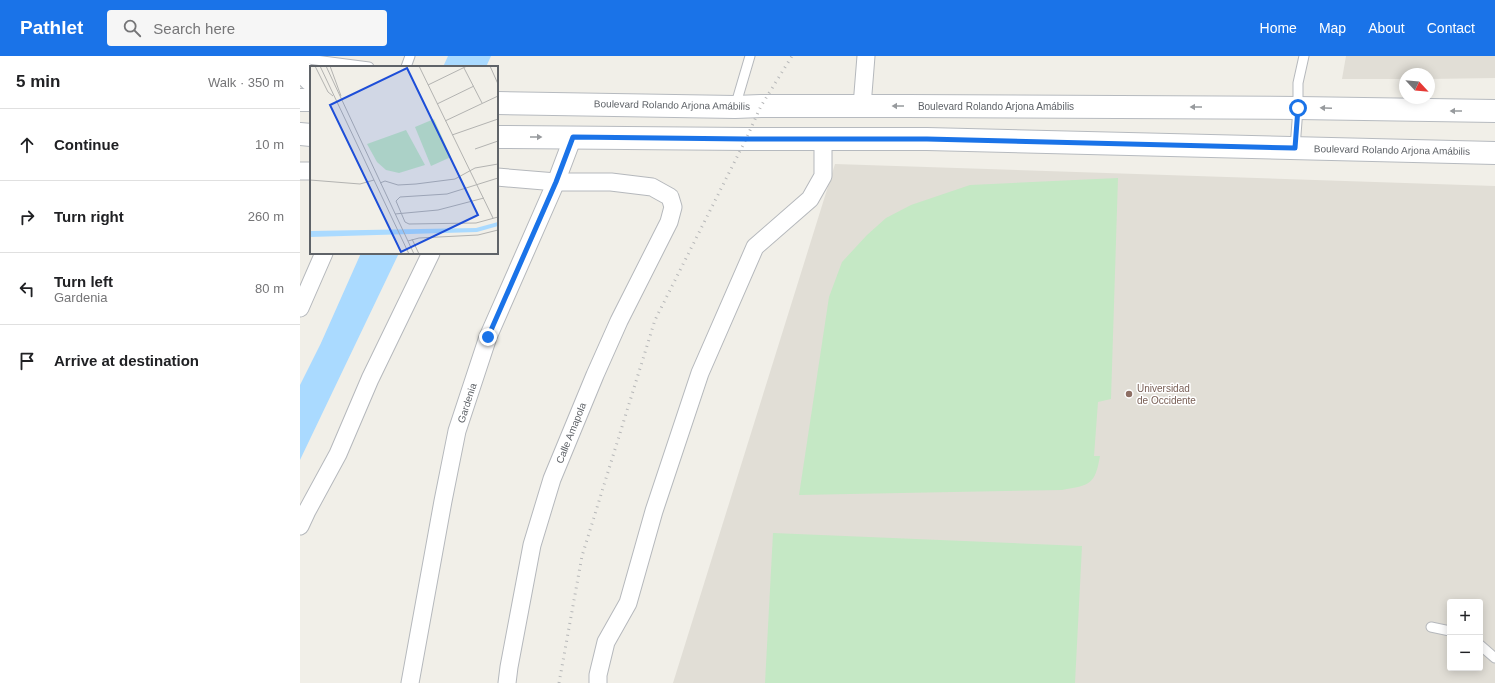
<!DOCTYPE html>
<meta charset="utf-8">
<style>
:root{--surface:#fff;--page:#f6f6f6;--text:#202124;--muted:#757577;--line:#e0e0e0;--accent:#1a73e8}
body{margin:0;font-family:Helvetica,sans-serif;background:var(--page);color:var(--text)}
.controls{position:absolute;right:12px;bottom:12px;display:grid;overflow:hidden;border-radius:4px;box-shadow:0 2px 10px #0003}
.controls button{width:36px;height:36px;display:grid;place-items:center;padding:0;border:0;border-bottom:1px solid var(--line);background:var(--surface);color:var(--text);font:20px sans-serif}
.compass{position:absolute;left:1099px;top:12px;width:36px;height:36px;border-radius:50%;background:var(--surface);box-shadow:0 2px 10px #0003;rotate:116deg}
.stop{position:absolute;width:12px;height:12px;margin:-9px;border:3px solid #1a73e8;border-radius:50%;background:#fff}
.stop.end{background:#1a73e8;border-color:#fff;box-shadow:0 1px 4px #0008}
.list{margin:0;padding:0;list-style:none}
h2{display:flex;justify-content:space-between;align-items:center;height:52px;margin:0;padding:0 16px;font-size:17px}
h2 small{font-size:13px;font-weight:400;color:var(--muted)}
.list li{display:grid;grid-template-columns:26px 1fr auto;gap:12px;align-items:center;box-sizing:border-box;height:72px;padding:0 16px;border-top:1px solid var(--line)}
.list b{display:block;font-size:15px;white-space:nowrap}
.list p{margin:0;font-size:13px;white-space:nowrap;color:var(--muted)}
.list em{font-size:13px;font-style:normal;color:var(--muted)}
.icon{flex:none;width:22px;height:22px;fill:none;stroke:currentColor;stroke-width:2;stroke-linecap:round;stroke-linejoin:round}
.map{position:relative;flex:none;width:1195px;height:627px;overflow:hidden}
header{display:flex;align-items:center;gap:24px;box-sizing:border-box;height:56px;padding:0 20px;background:var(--accent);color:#fff}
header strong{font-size:19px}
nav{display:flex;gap:22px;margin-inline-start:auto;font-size:14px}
.search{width:280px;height:36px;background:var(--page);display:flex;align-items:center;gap:10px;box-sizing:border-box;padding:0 14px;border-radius:4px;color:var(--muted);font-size:15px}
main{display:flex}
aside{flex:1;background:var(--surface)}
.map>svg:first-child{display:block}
.education{fill:#e1ded6;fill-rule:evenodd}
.green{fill:#c5e8c5}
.water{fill:#aadaff}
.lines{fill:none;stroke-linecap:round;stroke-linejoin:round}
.service-casing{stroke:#b5b8bc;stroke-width:11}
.minor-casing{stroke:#b5b8bc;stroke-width:19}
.secondary-casing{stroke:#b6babf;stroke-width:24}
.service{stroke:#fff;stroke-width:9}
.minor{stroke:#fff;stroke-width:17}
.secondary{stroke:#fff;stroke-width:22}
.rail{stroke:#b6b7b8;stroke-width:3;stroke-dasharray:1 5;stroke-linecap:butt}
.oneway{fill:#979a9d}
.route{stroke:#1a73e8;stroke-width:5}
.education-dot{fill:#8d6e63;stroke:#fff;stroke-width:1.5}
.labels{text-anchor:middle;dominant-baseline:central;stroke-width:3;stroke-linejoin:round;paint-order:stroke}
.street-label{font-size:10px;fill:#5f6368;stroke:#fff}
.education-label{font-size:10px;fill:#785e54;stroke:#fff;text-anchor:start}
.inset-road{fill:none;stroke:#b3b3b1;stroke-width:1}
.view{fill:#1d4ed8;fill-opacity:0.15;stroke:#1d4ed8;stroke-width:2}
.inset-edge{fill:none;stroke:#5f6368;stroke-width:2}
</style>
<header>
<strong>Pathlet</strong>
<div class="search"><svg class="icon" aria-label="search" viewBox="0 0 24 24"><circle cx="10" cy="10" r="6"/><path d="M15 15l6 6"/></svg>Search here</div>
<nav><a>Home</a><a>Map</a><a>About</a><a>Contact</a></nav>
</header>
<main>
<aside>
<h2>5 min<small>Walk · 350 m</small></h2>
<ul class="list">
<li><svg class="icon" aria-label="ahead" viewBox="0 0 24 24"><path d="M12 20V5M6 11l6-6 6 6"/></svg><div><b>Continue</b></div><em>10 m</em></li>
<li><svg class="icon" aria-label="right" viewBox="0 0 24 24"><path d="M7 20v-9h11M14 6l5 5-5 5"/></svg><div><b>Turn right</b></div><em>260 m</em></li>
<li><svg class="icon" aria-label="left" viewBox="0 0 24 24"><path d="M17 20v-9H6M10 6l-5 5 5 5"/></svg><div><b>Turn left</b><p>Gardenia</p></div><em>80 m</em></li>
<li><svg class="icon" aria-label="arrive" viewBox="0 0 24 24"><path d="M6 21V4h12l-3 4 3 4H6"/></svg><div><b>Arrive at destination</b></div></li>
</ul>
</aside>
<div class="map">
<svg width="1195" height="627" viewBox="0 0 1195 627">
<rect width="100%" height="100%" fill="#f1efe8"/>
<g class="education">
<polygon points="1046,0 1195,0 1195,22 1129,23 1129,18 1105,18 1105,23 1042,23"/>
<path d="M535,108L1195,130V627H373ZM1150,546H1180V612H1150Z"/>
</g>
<g class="green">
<path d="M818,122L811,343L798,346L794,400H800C795,429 790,429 762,434L499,439L529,241L542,206L567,179L586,162L611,149L670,129Z"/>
<polygon points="473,477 782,490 775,627 465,627"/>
</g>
<g class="water">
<polygon points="148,0 191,0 186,11 143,11"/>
<polygon points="61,197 99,197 0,404 0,329 21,287"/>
</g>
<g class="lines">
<defs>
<g id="service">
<polyline points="0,2 69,11"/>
<polyline points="106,11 110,0"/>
<polyline points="435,51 450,0"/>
<polyline points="995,92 998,52 998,27 1004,0"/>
<polyline points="1131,571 1150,575"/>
<polyline points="1180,589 1195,602"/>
</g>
<g id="minor">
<polyline points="562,50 566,0"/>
<polyline points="0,115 11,115"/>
<polyline points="197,121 256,126 311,126 352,131 370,141 373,151 369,166 319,265 295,319 252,423 232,489 209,611 207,627"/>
<polyline points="0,252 24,197"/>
<polyline points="0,470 7,455 38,398 70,323 131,197"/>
<polyline points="110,627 143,445 157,375 188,281 256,126 273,81"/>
<polyline points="298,627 298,619 306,586 328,547 354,455 400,317 455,191 510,143 523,120 523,83"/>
</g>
<g id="secondary">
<polyline points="0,14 11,24"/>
<polyline points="0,44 11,44"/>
<polyline points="197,47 435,51 461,50 606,50 998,52 1195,55"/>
<polyline points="0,78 11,79"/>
<polyline points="197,81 446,83 627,83 1195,97"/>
</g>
</defs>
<use href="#service" class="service-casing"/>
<use href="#minor" class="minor-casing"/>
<use href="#secondary" class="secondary-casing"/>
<use href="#service" class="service"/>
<use href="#minor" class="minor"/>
<use href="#secondary" class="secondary"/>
<polyline class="rail" points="259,627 282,500 355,264 446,83 461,50 492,0"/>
</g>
<defs><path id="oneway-solid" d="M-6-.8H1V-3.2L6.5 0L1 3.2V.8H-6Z"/></defs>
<g class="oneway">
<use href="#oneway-solid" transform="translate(598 50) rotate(180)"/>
<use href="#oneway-solid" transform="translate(896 51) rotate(-180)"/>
<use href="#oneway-solid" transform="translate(1026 52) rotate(-178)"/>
<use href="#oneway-solid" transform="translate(1156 55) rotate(-180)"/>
<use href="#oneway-solid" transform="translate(236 81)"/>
</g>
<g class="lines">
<polyline class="route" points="188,281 256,126 273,81 446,83 627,83 995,92 998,52"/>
</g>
<circle class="education-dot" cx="829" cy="338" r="4"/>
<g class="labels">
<g class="street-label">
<text transform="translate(372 49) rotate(1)">Boulevard Rolando Arjona Amábilis</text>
<text x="696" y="50">Boulevard Rolando Arjona Amábilis</text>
<text transform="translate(1092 94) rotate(1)">Boulevard Rolando Arjona Amábilis</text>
<text transform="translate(167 347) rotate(-72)">Gardenia</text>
<text transform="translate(271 377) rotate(-68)">Calle Amapola</text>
</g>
<g class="education-label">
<text x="837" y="332">Universidad<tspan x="837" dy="12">de Occidente</tspan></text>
</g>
</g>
<g transform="translate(10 10)">
<rect width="188" height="188" fill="#f1efe8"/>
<path d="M124,53L141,91L121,100L105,61ZM96,64L115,99L89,107L76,104L67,96L57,78Z" fill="#c5e8c5"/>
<path d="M188,156V160L167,166L0,171V165L166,162Z" fill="#aadaff"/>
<path class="inset-road" d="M5,0L18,26L23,30M10,0L99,188M16,0L104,188M20,0L31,30M109,0L183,152M180,0L188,18M154,2L172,37M118,19L157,0M127,38L164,20M135,55L188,30M142,69L188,53M165,83L188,75M188,112L137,128L90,131L86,135L95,156L99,158L166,157L188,151M0,114L50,118L64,114M70,117L75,115L88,119L106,118L145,113L165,102L188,98M85,148L128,144L174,132M102,173L109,188M98,175L109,172L168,169L188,164"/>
<path class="view" d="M97,2L168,149L91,186L20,39Z"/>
<rect width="188" height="188" class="inset-edge"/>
</g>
</svg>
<div class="controls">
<button>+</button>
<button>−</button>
</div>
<svg class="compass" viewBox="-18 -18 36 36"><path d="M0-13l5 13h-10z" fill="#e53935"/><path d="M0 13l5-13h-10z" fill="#757577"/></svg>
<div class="stop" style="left:998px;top:52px"></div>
<div class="stop end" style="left:188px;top:281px"></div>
</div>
</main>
